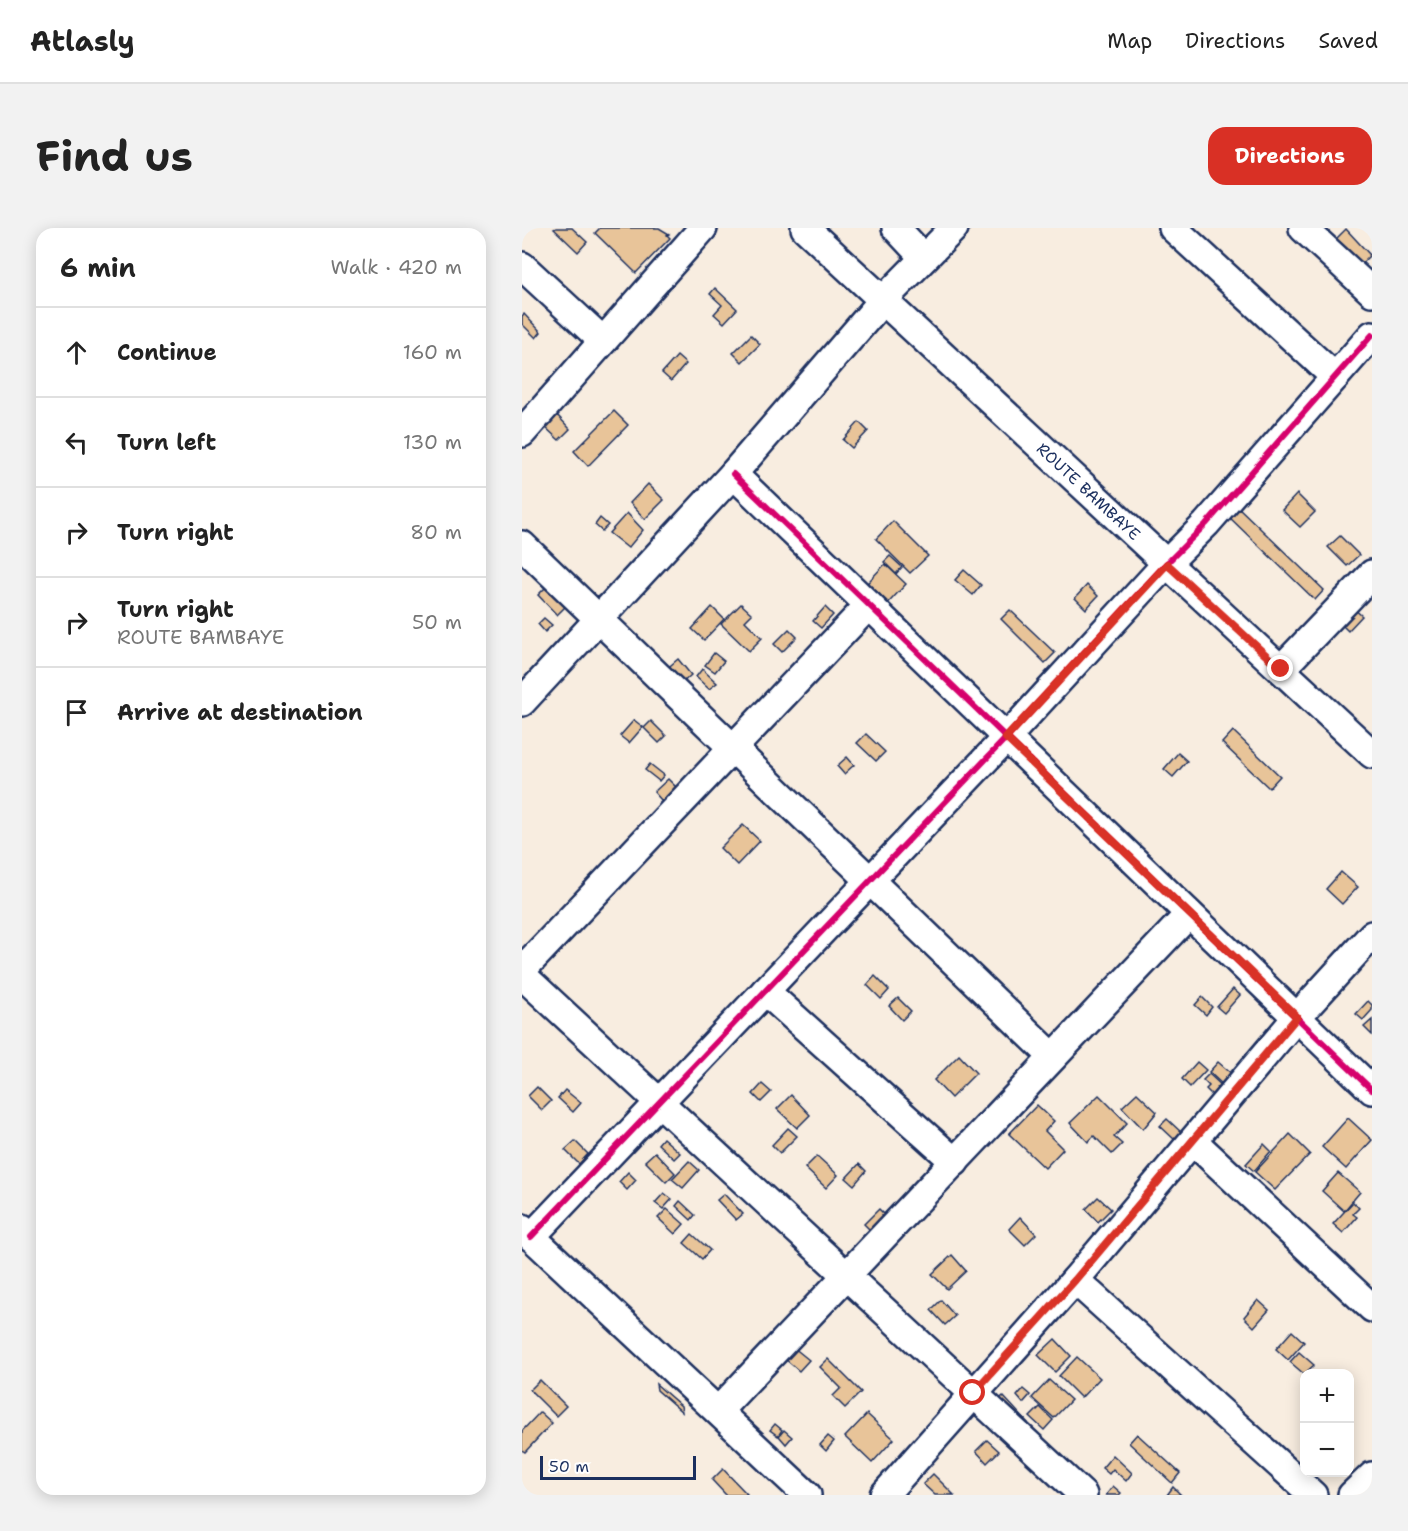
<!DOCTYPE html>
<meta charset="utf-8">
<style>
:root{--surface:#fff;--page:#f2f2f2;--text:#222;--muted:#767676;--line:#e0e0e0;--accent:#d93025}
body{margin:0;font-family:"Shantell Sans",sans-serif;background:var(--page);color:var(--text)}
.controls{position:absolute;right:18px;bottom:18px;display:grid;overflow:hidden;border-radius:12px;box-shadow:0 3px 15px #0003}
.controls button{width:54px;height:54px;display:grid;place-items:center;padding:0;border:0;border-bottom:2px solid var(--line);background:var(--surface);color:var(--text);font:30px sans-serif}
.scale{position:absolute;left:18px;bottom:15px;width:156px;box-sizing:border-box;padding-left:6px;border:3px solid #1b2f5e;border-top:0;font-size:16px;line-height:21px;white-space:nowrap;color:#1b2f5e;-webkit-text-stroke:4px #fff;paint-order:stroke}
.stop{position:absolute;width:18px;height:18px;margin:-14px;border:4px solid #d93025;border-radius:50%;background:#fff}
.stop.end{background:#d93025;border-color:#fff;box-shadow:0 2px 6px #0008}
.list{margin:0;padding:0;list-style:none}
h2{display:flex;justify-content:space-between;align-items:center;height:78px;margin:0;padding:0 24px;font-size:26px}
h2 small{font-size:20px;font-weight:400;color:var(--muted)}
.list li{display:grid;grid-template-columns:39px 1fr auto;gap:18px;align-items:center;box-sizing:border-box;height:90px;padding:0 24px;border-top:2px solid var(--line)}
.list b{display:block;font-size:22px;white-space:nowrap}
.list p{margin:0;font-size:20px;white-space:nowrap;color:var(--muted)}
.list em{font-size:20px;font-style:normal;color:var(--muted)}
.icon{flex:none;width:33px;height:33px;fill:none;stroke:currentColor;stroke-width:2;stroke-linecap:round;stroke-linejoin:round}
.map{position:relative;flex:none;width:850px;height:1267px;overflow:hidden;border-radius:18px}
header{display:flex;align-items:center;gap:36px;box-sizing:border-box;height:84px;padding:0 30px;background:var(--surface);border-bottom:2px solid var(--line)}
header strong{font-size:28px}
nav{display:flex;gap:33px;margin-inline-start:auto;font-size:21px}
.intro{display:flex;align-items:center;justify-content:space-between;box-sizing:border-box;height:144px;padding:0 36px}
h1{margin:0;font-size:42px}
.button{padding:15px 27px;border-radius:18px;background:var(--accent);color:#fff;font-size:21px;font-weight:700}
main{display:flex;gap:36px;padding:0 36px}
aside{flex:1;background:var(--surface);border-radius:18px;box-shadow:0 3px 15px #0003}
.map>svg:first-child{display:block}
.building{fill:#e8c499;stroke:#1b2f5e;stroke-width:1.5}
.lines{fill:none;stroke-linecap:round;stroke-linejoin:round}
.minor-casing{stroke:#1b2f5e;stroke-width:32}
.minor{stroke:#fff;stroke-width:27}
.cycleway-casing{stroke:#fff;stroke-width:10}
.cycleway{stroke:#d6006c;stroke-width:6}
.route{stroke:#d93025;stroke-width:8}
.labels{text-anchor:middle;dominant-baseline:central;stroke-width:4.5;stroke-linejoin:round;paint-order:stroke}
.street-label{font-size:16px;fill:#1b2f5e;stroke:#fff}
</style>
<header>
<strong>Atlasly</strong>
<nav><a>Map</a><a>Directions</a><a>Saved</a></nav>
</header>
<div class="intro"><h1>Find us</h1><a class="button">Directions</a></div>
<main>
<aside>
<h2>6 min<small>Walk · 420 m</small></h2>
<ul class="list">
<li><svg class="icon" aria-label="ahead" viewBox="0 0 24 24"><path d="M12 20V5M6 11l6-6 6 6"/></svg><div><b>Continue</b></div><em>160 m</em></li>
<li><svg class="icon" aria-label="left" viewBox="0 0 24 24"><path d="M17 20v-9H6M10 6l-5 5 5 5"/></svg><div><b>Turn left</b></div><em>130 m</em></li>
<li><svg class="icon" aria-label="right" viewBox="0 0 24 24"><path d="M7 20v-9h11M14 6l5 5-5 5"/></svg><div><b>Turn right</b></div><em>80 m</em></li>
<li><svg class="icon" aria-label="right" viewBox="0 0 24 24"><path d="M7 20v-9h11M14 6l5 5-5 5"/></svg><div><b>Turn right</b><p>ROUTE BAMBAYE</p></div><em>50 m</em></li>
<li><svg class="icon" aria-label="arrive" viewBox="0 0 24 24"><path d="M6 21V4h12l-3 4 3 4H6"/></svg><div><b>Arrive at destination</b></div></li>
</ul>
</aside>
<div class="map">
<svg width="850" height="1267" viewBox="0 0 850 1267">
<rect width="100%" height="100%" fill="#f8ede0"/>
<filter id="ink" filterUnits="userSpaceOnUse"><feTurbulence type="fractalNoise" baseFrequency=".0167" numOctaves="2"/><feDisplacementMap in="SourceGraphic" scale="12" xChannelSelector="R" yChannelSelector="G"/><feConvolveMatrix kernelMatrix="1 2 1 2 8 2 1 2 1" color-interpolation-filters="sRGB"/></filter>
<g filter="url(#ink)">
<g class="building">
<polygon points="34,0 50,0 65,14 56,24 32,1"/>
<polygon points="78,0 137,0 147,6 145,7 148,10 114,45 73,5"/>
<polygon points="824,1 848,27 830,45 805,20"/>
<polygon points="193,60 215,81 202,95 192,86 200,77 188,66"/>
<polygon points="2,86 19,104 14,110 0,96 0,88"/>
<polygon points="229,107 238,116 220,134 211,125"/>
<polygon points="155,128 164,136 149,153 140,145"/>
<polygon points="92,183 106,197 66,238 52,223"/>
<polygon points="35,187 48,201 37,212 23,199"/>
<polygon points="337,194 346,203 330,220 321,212"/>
<polygon points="126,256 142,272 123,291 108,275"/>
<polygon points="775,266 793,284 778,299 760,282"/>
<polygon points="714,277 802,362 793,372 705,287"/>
<polygon points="105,285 121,302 106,320 87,305"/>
<polygon points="78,290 86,297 80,303 73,297"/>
<polygon points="371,293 406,328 388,345 354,311"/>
<polygon points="818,308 837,327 825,338 806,319"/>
<polygon points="368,328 380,339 374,346 362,334"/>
<polygon points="363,336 384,356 357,385 336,365"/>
<polygon points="442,342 459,357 451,367 433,352"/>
<polygon points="28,355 47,375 35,387 16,367"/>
<polygon points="565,357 576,368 564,381 553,370"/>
<polygon points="219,376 230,386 223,393 240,410 227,423 199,396"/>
<polygon points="829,378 840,388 826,403 816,393"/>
<polygon points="190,379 202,391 182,412 170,401"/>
<polygon points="303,379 311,387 299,400 291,393"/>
<polygon points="488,382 533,425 523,435 479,391"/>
<polygon points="22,390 30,397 23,404 16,396"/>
<polygon points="267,401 275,409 260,424 252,416"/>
<polygon points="192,425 202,433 193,444 183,437"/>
<polygon points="156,431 169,447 156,459 142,443"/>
<polygon points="180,441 195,455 187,461 174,449"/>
<polygon points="112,492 121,499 107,515 98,508"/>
<polygon points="129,493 144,508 137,515 122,500"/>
<polygon points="711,503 758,548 747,560 700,515"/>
<polygon points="344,506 363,524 354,533 335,515"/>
<polygon points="656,525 665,533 651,549 642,541"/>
<polygon points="325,529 332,537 322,546 315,538"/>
<polygon points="128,536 142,547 137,553 123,542"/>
<polygon points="146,551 155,560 140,573 132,564"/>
<polygon points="221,597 238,613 215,637 198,620"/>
<polygon points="819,644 836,659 820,676 804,661"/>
<polygon points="353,748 367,762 359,771 345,757"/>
<polygon points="711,761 718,767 702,785 695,779"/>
<polygon points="680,769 690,779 684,787 673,777"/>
<polygon points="376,770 389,783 380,792 367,778"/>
<polygon points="846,773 850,777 850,782 841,792 834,786"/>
<polygon points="850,792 850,807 842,799"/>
<polygon points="437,827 454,845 429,870 412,852"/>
<polygon points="675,834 684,842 668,859 660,851"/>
<polygon points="696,834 711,847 702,858 687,844"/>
<polygon points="687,846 701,859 692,869 684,861 687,858 681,852"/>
<polygon points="240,856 249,864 239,874 231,866"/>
<polygon points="15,859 29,873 20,882 6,868"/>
<polygon points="43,862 59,875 51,884 36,870"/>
<polygon points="615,865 635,884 621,901 600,879"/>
<polygon points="269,867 288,887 275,900 255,881"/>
<polygon points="577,867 605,895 592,909 600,916 590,926 572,908 566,914 548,895"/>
<polygon points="515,877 532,893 523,903 541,921 523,940 487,906"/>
<polygon points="826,890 850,912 824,941 800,919"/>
<polygon points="645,891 660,905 653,912 638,898"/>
<polygon points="266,900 275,908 258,925 250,917"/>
<polygon points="768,906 788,926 753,962 733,944"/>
<polygon points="141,910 158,925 152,931 136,916"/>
<polygon points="53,913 66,926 57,936 43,922"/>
<polygon points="742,916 749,923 732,943 724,936"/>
<polygon points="133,924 153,945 144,954 123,933"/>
<polygon points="295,928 316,947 304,960 283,940"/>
<polygon points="167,933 177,942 161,960 150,951"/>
<polygon points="337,936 344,943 332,957 324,950"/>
<polygon points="106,944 114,952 105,962 97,954"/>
<polygon points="816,945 838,964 822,983 800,963"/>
<polygon points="142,965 150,971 141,981 133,975"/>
<polygon points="202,966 221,986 214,992 195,972"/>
<polygon points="576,969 589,981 576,994 564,981"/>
<polygon points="158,973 173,987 169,992 154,978"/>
<polygon points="831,974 837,980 831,986 835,989 821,1005 811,996"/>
<polygon points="145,981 162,996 153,1006 136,990"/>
<polygon points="357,981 367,991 352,1006 342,996"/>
<polygon points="498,989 514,1006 503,1017 487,1001"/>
<polygon points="170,1006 188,1022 180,1031 162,1015"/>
<polygon points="430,1027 444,1043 425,1061 410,1046"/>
<polygon points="419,1072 433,1088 423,1097 409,1082"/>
<polygon points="736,1072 747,1082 732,1099 722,1089"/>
<polygon points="770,1103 782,1114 766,1132 754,1121"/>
<polygon points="533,1111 549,1128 533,1144 516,1127"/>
<polygon points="271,1119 287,1132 277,1143 262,1130"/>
<polygon points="777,1124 792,1137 782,1146 768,1134"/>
<polygon points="555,1129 578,1150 559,1170 537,1148"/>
<polygon points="306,1131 339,1164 323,1180 311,1168 319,1160 298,1139"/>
<polygon points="18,1152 44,1178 34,1188 8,1162"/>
<polygon points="527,1152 549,1172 532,1190 510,1170"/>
<polygon points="134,1156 159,1178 160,1184 135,1162"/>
<polygon points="501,1161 508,1167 501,1175 495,1168"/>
<polygon points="481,1168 506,1195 498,1203 472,1176"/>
<polygon points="518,1179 531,1192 522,1202 508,1189"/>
<polygon points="18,1184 30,1195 3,1224 0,1222 0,1203"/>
<polygon points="345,1186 372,1211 350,1235 323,1209"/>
<polygon points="253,1196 260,1202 256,1208 248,1202"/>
<polygon points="262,1202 270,1209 264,1216 257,1208"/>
<polygon points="615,1206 658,1245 650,1255 607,1215"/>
<polygon points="306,1208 312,1213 304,1223 298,1217"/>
<polygon points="465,1212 477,1223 465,1235 454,1223"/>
<polygon points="591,1227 610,1245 604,1253 591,1241 587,1246 580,1240"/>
<polygon points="201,1241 225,1266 223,1267 204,1267 190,1252"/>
<polygon points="411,1246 432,1267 413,1267 401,1256"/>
<polygon points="591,1258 599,1265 597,1267 584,1267"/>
<polygon points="651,1259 659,1267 645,1267"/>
</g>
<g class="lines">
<defs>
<g id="minor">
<path id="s1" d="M283,0L850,526"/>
<polyline points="374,0 402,30"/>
<polyline points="651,0 813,149"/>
<polyline points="781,0 850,64"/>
<polyline points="0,38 81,113"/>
<polyline points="0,205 181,0"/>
<polyline points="211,246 850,862"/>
<polyline points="0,317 531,829"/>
<polyline points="759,441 850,346"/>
<polyline points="0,474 211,246 361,72 432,0"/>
<polyline points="0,742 347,377"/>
<polyline points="0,747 561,1267"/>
<polyline points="243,763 433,934"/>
<polyline points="671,913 850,1080"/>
<polyline points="0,1000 285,1267"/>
<polyline points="9,1009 484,510 645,335 684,296 850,107"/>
<polyline points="553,1052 791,1267"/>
<polyline points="196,1183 667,686"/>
<polyline points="362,1267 553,1052 775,789 850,707"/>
<polyline points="830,1267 850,1248"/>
</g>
</defs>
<use href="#minor" class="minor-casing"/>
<use href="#minor" class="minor"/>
<defs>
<g id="cycleway">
<polyline points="211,246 850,862"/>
<polyline points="9,1009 484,510 645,335 684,296 850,107"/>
</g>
</defs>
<use href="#cycleway" class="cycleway-casing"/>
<use href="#cycleway" class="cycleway"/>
</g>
</g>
<g class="lines" filter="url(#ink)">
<polyline class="route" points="451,1165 553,1052 775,789 484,510 645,336 759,441"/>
</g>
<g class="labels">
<g class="street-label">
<text stroke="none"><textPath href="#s1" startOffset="387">ROUTE BAMBAYE</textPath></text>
</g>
</g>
</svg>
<div class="controls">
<button>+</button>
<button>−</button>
</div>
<div class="scale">50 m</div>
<div class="stop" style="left:451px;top:1165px"></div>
<div class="stop end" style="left:759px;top:441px"></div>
</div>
</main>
